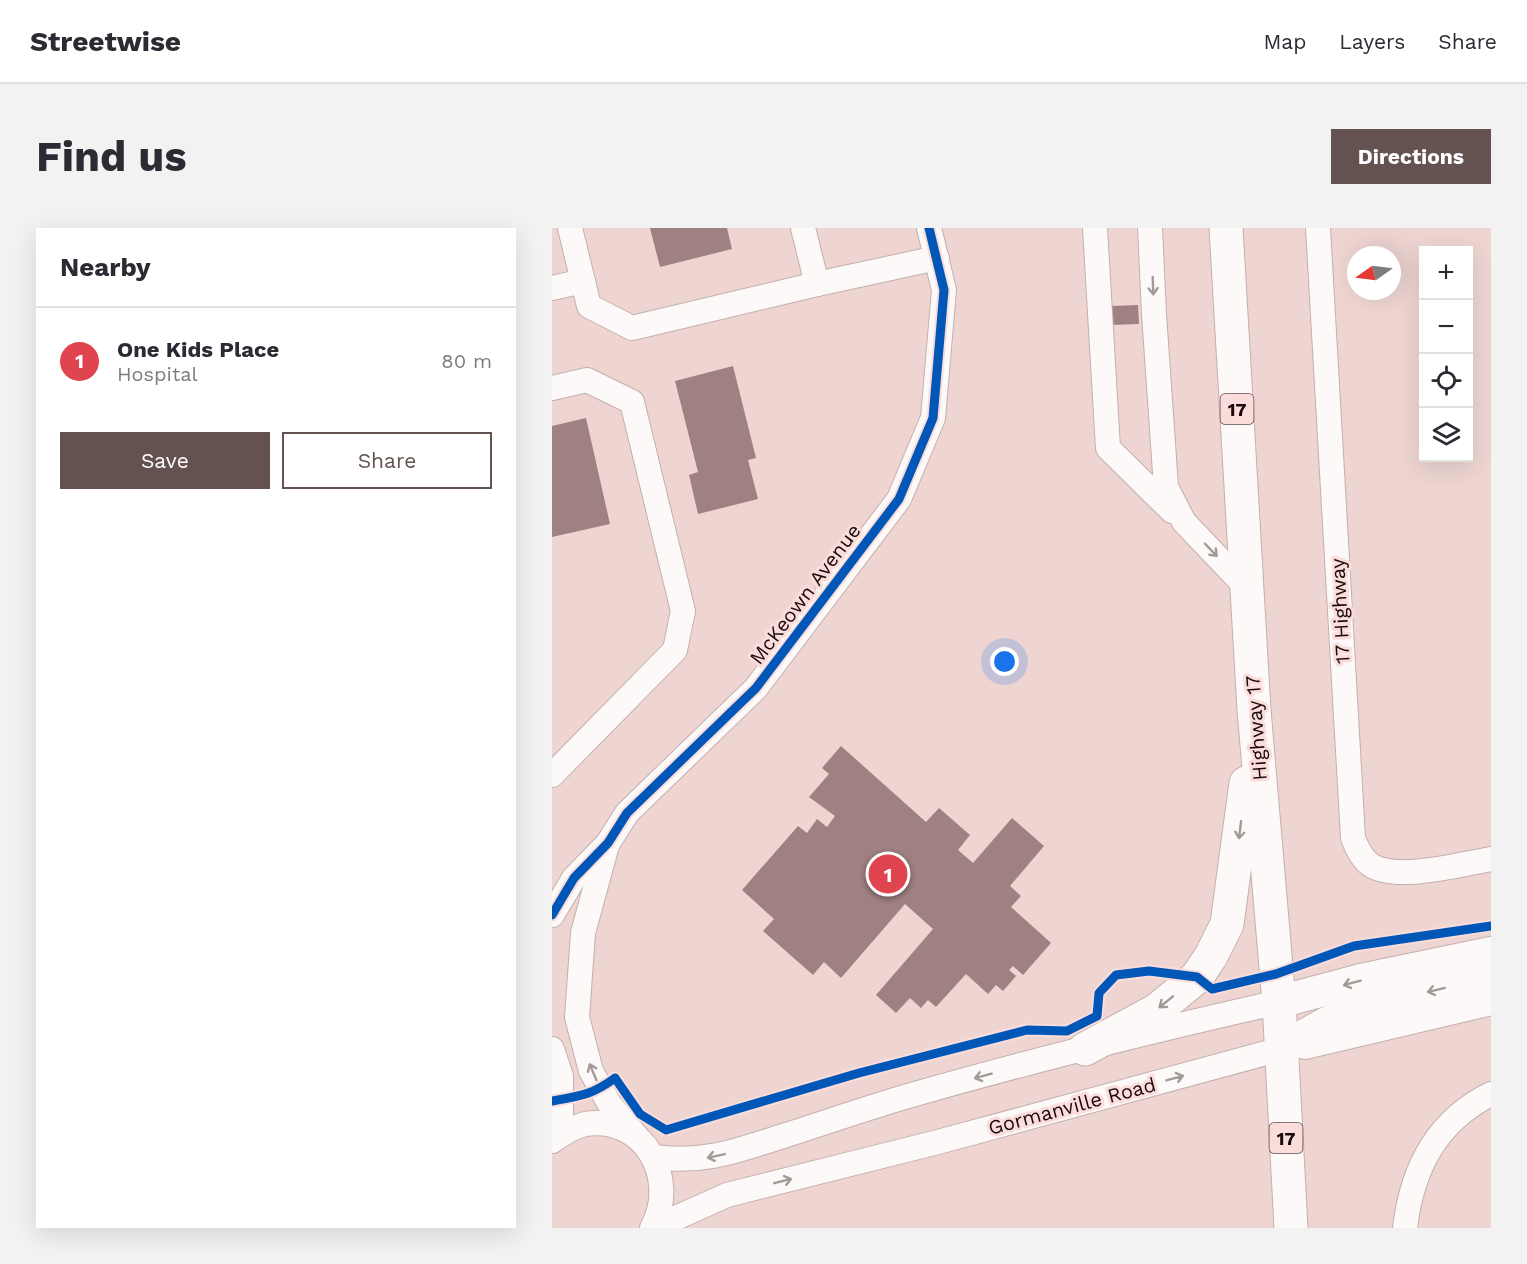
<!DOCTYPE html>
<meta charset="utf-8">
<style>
:root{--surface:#fff;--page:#f2f2f3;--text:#2b2b33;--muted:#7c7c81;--line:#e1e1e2;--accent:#645250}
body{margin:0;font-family:"Work Sans",sans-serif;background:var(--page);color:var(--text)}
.controls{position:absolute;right:18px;top:18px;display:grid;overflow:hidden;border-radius:0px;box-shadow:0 6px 24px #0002}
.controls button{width:54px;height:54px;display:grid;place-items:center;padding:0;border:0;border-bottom:2px solid var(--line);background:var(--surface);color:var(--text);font:30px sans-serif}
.compass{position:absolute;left:795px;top:18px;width:54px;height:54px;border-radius:50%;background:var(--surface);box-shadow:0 6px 24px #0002;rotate:256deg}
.you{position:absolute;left:453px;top:434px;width:21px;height:21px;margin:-15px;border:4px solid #fff;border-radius:50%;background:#1a73e8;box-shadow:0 0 0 9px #1a73e833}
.badge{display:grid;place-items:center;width:39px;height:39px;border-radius:50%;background:var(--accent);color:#fff;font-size:20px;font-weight:700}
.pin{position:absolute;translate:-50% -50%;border:3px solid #fff;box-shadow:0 2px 6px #0006}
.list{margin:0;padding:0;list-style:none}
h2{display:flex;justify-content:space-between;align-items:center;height:78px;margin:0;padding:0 24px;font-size:26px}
h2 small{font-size:20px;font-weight:400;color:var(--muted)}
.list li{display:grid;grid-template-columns:39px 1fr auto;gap:18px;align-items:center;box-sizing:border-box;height:108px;padding:0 24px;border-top:2px solid var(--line)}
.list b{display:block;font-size:22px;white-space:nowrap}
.list p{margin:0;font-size:20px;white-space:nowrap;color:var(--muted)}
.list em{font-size:20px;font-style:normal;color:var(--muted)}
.actions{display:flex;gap:12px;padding:18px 24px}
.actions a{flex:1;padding:14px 0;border:2px solid var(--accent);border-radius:0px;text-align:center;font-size:21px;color:var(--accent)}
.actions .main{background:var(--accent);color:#fff}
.icon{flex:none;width:33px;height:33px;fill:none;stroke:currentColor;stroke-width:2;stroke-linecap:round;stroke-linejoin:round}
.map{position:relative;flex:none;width:939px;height:1000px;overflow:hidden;border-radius:0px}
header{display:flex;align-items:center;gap:36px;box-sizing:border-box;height:84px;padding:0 30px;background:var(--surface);border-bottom:2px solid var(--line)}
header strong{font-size:28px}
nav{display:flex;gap:33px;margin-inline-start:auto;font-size:21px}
.intro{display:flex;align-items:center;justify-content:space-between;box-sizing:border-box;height:144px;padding:0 36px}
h1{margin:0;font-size:42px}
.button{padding:15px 27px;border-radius:0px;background:var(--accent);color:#fff;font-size:21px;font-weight:700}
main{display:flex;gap:36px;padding:0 36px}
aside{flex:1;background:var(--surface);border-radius:0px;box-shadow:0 6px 24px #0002}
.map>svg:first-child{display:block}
.building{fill:#a08181}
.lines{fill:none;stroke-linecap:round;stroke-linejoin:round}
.minor-casing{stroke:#c3b0ae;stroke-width:26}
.major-casing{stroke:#c3b0ae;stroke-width:34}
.highway-casing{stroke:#c3b0ae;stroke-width:35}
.minor{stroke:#fcf9f8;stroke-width:24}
.major{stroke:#fcf9f8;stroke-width:32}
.highway{stroke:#fcf9f8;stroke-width:33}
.cycleway-casing{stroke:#fadddb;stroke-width:13}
.cycleway{stroke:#0057b8;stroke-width:9}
.oneway{stroke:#a29a99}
.labels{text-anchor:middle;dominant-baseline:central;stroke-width:6;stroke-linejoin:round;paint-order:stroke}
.shield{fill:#fadddb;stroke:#5d4a49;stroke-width:1.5}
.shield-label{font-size:18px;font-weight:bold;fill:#1a0b0a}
.street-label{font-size:20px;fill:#1a0b0a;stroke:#fadddb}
</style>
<header>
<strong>Streetwise</strong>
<nav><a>Map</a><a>Layers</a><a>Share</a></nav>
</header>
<div class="intro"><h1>Find us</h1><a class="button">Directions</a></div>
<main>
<aside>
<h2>Nearby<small></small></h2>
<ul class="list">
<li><span class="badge" style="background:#e0444e">1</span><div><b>One Kids Place</b><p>Hospital</p></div><em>80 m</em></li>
</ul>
<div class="actions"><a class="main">Save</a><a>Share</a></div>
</aside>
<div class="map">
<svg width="939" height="1000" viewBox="0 0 939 1000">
<rect width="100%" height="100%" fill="#eed5d2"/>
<g class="building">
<polygon points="98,0 175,0 180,21 108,39"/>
<polygon points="586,77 587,96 560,97 559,78"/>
<polygon points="181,138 204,230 196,232 206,271 146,286 137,247 146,244 123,153"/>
<polygon points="34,190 58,296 0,309 0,198"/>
<polygon points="289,518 374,594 387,580 418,607 406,622 421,635 460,590 492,618 458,658 469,668 459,679 499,715 471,747 461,738 457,742 464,748 451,763 444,757 436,766 414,746 384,779 376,772 369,780 358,770 344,785 324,767 381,701 353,676 289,750 272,734 261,747 211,703 222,691 190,662 246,598 255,605 265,591 275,599 283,588 257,569 277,546 270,540"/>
</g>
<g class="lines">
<defs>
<g id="minor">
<polyline points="18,0 37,78 80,100 265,56 385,30"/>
<polyline points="251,0 265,56"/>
<polyline points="543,0 556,220 620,283"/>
<polyline points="598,0 602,86 614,259 632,294 696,361"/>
<path d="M766,0L801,610C804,618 808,627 815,634C838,656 910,636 939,631"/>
<polyline points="0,60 31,53"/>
<polyline points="0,160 35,152 80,174 131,383 123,422 0,547"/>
<polyline points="55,617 31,705 25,789 39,843 58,877 85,909"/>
<polyline points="0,687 22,650 56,615 75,585 204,460 347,271 381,190 392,62 377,0"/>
<polyline points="0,821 9,848 9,887 0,913"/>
<path d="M0,913C10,906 21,899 33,896C93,887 127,951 100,1000"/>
<path d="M101,929C153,936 187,922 234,907C275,894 315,880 356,868C478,833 603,802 727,774"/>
<polyline points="103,994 126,989 175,967 386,914 729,821"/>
<path d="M853,1000C860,941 884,893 939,866"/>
</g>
<g id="major">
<polyline points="727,774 809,752 939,725"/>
<polyline points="753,815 939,771"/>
</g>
<g id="highway">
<polyline points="674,0 702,482 727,774 739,1000"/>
<polyline points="533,821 605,782 645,749 659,728 675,696 694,555"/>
<polyline points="729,821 774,796 813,779 923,752 939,744"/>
</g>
</defs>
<use href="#minor" class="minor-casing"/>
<use href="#major" class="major-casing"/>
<use href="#highway" class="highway-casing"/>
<use href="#minor" class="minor"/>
<use href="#major" class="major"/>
<use href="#highway" class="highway"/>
<defs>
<g id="cycleway">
<polyline points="0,687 22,650 56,615 75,585 204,460 347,271 381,190 392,62 377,0"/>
<path d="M0,873C28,868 40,867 63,850L88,886L114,902L307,845L475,802L515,803L545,788L547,765L564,747L597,743L645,749L660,761L724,746L802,718L939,698"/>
</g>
</defs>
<use href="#cycleway" class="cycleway-casing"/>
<use href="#cycleway" class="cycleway"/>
</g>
<defs><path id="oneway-shaft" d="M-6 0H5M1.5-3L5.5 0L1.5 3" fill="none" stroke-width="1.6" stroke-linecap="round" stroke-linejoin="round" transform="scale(1.5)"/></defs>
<g class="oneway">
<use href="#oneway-shaft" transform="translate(601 58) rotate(88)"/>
<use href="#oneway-shaft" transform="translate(659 322) rotate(46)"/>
<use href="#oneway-shaft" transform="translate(688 602) rotate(97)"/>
<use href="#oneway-shaft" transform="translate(800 755) rotate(165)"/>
<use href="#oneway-shaft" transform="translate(884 762) rotate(166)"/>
<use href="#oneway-shaft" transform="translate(614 774) rotate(141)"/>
<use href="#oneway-shaft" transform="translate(41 844) rotate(-113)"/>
<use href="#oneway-shaft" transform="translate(431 848) rotate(165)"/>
<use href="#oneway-shaft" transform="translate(623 850) rotate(-15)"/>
<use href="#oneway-shaft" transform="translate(164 928) rotate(168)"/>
<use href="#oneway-shaft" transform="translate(231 953) rotate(-14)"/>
</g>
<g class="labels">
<g class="shield">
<rect x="668.5" y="166" width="33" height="30" rx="4.5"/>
<rect x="717.5" y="895" width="33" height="30" rx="4.5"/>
</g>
<g class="shield-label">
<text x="685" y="181">17</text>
<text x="734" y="910">17</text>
</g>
<g class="street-label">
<text transform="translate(253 366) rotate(-53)">McKeown Avenue</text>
<text transform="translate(788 383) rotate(-93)">17 Highway</text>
<text transform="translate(704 500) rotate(-94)">Highway 17</text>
<text transform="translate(520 878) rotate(-15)">Gormanville Road</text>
</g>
</g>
</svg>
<div class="controls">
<button>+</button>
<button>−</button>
<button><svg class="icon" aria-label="locate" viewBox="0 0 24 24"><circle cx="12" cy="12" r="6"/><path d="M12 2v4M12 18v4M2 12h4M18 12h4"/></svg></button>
<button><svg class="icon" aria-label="layers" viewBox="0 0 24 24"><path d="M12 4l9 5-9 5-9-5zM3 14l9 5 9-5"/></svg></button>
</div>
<svg class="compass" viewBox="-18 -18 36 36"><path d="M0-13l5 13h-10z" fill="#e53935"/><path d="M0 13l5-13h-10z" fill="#7c7c81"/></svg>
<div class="you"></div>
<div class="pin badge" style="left:336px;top:646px;background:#e0444e">1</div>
</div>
</main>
